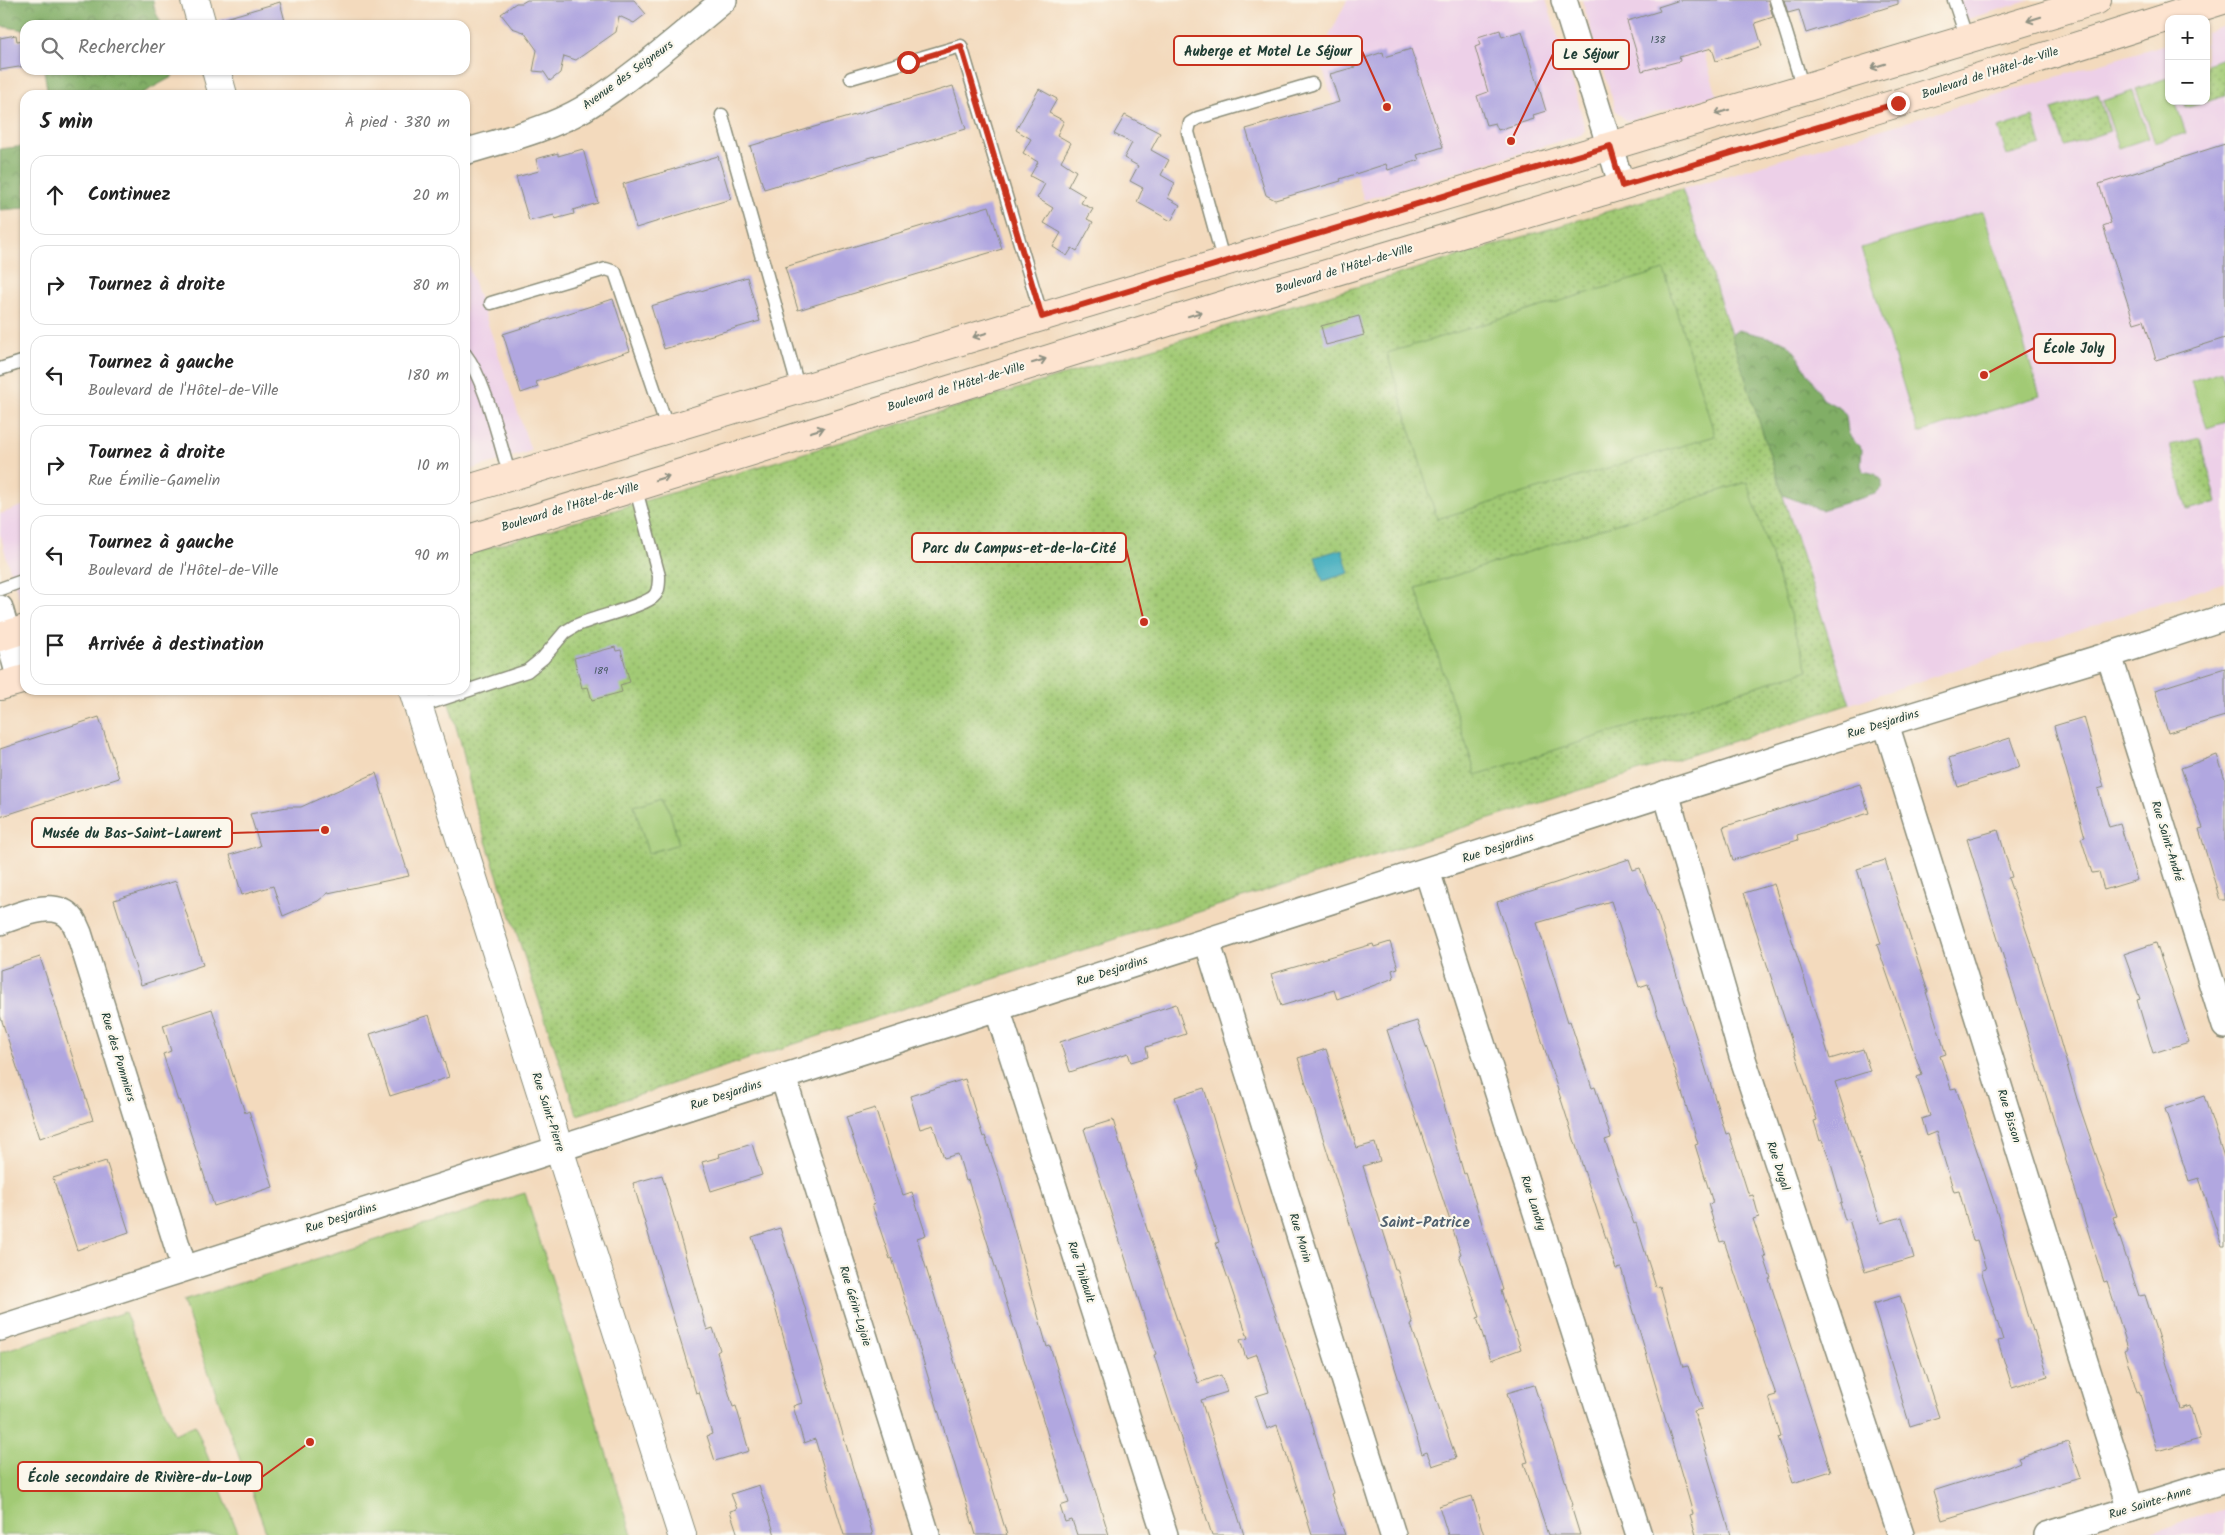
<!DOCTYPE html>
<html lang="fr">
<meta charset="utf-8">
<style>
:root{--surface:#fff;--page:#f6f6f6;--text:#222;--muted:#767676;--line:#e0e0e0}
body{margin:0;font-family:Kalam,sans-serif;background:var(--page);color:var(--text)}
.controls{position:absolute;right:15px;top:15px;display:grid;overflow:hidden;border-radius:10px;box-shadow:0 1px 4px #0004}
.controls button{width:45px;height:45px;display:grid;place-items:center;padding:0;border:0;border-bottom:1px solid var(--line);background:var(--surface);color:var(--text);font:25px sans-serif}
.stop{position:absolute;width:15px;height:15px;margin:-11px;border:4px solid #c8321e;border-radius:50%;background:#fff}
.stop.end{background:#c8321e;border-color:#fff;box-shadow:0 1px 5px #0008}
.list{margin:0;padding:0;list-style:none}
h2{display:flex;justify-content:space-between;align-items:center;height:65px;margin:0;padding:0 20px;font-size:21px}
h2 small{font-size:16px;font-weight:400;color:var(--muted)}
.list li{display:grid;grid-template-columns:32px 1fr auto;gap:15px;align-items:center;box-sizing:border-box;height:80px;margin:0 10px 10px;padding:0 10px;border:1px solid var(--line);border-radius:15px}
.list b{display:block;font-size:19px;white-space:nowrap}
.list p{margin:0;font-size:16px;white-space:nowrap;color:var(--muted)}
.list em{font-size:16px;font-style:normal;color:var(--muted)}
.icon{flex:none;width:28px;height:28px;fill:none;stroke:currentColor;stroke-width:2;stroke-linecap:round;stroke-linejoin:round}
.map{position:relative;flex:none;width:2225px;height:1535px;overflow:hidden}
.search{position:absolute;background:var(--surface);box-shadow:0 1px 4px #0004;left:20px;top:20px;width:450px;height:55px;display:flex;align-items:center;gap:12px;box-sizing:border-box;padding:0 18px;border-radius:15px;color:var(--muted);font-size:19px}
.panel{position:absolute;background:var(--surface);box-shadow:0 1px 4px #0004;left:20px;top:90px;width:450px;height:605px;border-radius:15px}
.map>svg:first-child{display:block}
.built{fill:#edd0e8}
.forest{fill:url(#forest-crowns);stroke:#50764d}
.park{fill:url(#park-dots);stroke:#608454}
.pitch{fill:#a2ca75;stroke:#608454}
.water{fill:#3eabbd;stroke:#2e7478}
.building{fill:#b1a7e0}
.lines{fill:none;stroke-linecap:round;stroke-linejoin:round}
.service-casing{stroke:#898c78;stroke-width:15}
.minor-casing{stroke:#898c78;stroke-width:28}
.tertiary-casing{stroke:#898c78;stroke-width:30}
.secondary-casing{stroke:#898c78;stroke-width:30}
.service{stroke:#fff;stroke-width:12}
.minor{stroke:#fff;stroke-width:25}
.tertiary{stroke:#fff;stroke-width:28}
.secondary{stroke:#fde4d0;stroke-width:28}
.oneway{stroke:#8e9082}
.route{stroke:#c8321e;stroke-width:6}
.labels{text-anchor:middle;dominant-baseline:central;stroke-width:4.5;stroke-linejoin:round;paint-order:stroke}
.number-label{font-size:10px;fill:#44585f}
.street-label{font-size:12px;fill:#1f3d34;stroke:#fbf7ec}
.quarter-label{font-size:15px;font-weight:bold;fill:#526270;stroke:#fbf7ec}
.leader{fill:none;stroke:#c8321e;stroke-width:2}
.callout-dot{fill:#c8321e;stroke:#fbf7ec;stroke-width:2}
.callout{fill:#fbf7ec;stroke:#c8321e;stroke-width:2}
.callout-label{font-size:14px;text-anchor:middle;font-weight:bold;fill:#1f3d34}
</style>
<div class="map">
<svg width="2225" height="1535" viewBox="0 0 2225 1535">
<defs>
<pattern id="forest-crowns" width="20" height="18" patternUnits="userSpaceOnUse" patternTransform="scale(1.25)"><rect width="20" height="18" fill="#81ae66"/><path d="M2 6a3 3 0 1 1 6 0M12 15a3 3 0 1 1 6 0" fill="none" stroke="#698f55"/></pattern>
<pattern id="park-dots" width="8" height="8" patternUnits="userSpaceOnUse" patternTransform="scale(1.25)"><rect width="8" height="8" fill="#a2ca75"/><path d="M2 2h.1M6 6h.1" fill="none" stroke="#83a561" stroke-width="1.8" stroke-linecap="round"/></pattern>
</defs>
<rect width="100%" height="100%" fill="#fbf7ec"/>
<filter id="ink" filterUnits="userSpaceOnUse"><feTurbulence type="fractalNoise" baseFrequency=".02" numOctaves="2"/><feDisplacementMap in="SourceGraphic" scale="10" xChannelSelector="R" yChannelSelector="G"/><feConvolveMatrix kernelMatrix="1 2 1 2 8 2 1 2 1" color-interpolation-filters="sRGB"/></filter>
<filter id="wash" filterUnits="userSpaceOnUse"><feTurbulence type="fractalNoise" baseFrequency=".0096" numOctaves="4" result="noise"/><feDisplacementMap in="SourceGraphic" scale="20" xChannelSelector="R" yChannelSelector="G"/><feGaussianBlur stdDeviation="1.12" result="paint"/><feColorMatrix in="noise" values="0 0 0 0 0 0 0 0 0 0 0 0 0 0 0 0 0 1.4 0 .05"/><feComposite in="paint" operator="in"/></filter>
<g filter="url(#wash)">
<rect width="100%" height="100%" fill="#f3dabd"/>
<g class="built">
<polygon points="1347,0 1546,0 1577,96 1585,130 1581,135 1364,200 1319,57"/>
<polygon points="1582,0 1687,0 1717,95 1626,121 1616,111"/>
<polygon points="1954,0 2031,0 1961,21"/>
<polygon points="2225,26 2225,582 1850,704 1707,260 1682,189 2169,43 2169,101 2206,101 2206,32"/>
<polygon points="465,256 531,451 465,471"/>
<polygon points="25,505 25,613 10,571 0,534 0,514"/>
<polygon points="2225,1509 2225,1535 2141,1535"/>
</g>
<g class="forest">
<polygon points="0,0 153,0 155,11 162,25 25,25 25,30 0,26"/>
<polygon points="44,70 175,70 172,77 139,95 48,95"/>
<polygon points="25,146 25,208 0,210 0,149"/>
<polygon points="1738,330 1780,340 1788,344 1796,353 1823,399 1841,409 1846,416 1848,432 1851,438 1862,449 1861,465 1863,471 1875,474 1882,480 1882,487 1875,494 1821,510 1783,495 1731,335"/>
</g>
<g class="park">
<polygon points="2225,58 2225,96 2186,108 2184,101 2206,101 2206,64"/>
<polygon points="2098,94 2110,131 2065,146 2052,109"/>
<polygon points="2033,117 2041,145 2007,155 1998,128"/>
<polygon points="1682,189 1707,260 1850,704 1217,906 577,1115 475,808 462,747 445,690 465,690 465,555"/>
<polygon points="2200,438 2217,502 2187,510 2170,445"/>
</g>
<g class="pitch">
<polygon points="2167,78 2169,101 2175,101 2186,133 2155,143 2136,89"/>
<polygon points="2133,91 2149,138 2119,148 2103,101"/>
<polygon points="1983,211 2040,396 1918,433 1861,248"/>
<polygon points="1664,270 1715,436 1437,519 1387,353"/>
<polygon points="2221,371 2225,383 2225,422 2207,428 2191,381"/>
<polygon points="1747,482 1808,670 1476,775 1416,588"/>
<polygon points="665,796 679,844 648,853 634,805"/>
<polygon points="525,1193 632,1535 267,1535 183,1301"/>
<polygon points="125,1312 174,1434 195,1425 239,1535 0,1535 0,1352"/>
</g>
<polygon class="water" points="1342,549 1349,573 1323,581 1315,557"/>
<g id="blocks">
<g class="building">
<polygon points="527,0 634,0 646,14 634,23 619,16 616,32 576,60 564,56 560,73 550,81 544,72 533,71 537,50 524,32 512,28 501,14 516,3 522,3"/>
<polygon points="1680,0 1768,0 1773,17 1755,23 1762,46 1716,61 1712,48 1679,57 1680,61 1642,71 1627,21 1660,11 1658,7"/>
<polygon points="1784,0 1898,0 1898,4 1806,33 1799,10 1788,13"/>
<polygon points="280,2 286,25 219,25 219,20"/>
<polygon points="1500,30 1502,37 1522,31 1546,111 1533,115 1534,119 1498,130 1495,123 1486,125 1477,96 1488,92 1475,47 1480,45 1478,37"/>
<polygon points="16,35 17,41 25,40 25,66 0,70 0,38"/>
<polygon points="1411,49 1443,147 1417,155 1419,160 1388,170 1386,164 1340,179 1341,181 1275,200 1266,195 1246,129 1339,102 1330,74 1355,67 1353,62 1383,52 1384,57"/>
<polygon points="953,86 966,129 764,189 750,146"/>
<polygon points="1039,89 1057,99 1049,113 1064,121 1057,135 1071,143 1061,161 1076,171 1068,186 1085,196 1081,203 1093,209 1087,219 1093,222 1077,251 1072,248 1067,256 1053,247 1061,233 1044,223 1053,208 1037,198 1045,184 1030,176 1038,162 1023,153 1031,139 1016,130"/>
<polygon points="1125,115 1160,133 1151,150 1169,160 1161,175 1175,183 1168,198 1180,205 1171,221 1137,202 1143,188 1130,181 1138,166 1124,158 1132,143 1114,134"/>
<polygon points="2225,144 2225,338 2156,360 2144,320 2134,323 2103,226 2111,223 2099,184"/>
<polygon points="583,149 598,203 573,210 574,214 555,219 554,215 529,221 516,177 539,171 536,159 558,153 558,156"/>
<polygon points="718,156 731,199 636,228 623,184"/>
<polygon points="989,206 1002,249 798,310 785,267"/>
<polygon points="747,277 760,321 664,349 651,306"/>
<polygon points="613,299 630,351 536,382 538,387 521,393 503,334"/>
<polygon points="1359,316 1364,335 1326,345 1321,326"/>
<polygon points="615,647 616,651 621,650 630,682 620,685 622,692 592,700 588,687 582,688 574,658"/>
<polygon points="2225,668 2225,716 2168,733 2155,690"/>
<polygon points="99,717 119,778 0,817 0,749"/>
<polygon points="2084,717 2104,787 2098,789 2109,827 2120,824 2137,880 2104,890 2099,872 2092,873 2081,838 2085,837 2081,823 2054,726"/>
<polygon points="2010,738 2020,767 1958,787 1949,758"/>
<polygon points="2217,755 2225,779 2225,900 2220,900 2199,829 2203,828 2181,768"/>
<polygon points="376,773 409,876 328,893 318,901 283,916 273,886 242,895 230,855 260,846 250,814 287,807 301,807"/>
<polygon points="1860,784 1869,813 1797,835 1798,840 1733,860 1723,827"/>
<polygon points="1998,830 2012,877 2008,878 2038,965 2077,1099 2117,1216 2113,1217 2139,1296 2145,1295 2181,1409 2190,1406 2200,1439 2157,1451 2139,1391 2137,1392 2124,1350 2128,1348 2107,1281 2104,1282 2091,1241 1967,839"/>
<polygon points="1629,859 1633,870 1640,868 1659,918 1726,1134 1729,1133 1749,1196 1753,1195 1759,1217 1753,1219 1766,1257 1764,1257 1771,1278 1769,1279 1831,1471 1793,1483 1778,1438 1781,1437 1769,1397 1776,1395 1724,1241 1720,1242 1708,1204 1713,1203 1695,1145 1698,1144 1691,1121 1648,984 1639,987 1611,901 1537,923 1568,1022 1570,1021 1592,1088 1595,1087 1611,1138 1605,1140 1634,1224 1636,1223 1656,1287 1660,1286 1683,1367 1688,1366 1702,1409 1694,1411 1731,1535 1696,1535 1690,1515 1693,1514 1688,1496 1621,1268 1616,1269 1497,902"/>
<polygon points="1885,860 1928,992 1926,992 1946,1054 1940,1056 1951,1089 1956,1088 1993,1199 2032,1331 2034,1330 2048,1376 2012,1387 1998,1341 2003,1340 1982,1273 1982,1270 1986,1269 1977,1240 1973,1241 1959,1191 1954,1192 1936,1132 1926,1136 1921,1119 1930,1116 1917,1077 1922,1075 1877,945 1881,944 1857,869"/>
<polygon points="176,881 203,965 141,985 114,900"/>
<polygon points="1774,884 1830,1059 1863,1049 1870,1071 1835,1082 1881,1223 1902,1217 1914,1258 1865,1272 1849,1219 1845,1220 1840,1203 1842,1202 1829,1157 1822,1140 1820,1141 1814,1121 1817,1120 1744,893"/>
<polygon points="1390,942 1398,968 1392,970 1394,978 1337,999 1334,990 1281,1006 1271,974 1373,944 1374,947"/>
<polygon points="2156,943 2189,1042 2153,1053 2137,1000 2140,999 2124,954"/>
<polygon points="40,957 93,1120 40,1138 0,1015 0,970"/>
<polygon points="1176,1004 1186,1034 1146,1047 1148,1057 1131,1062 1128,1053 1070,1072 1060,1042"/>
<polygon points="212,1009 245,1113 249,1111 273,1187 214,1206 180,1100 178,1101 163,1054 171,1051 163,1025"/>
<polygon points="429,1015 449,1077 390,1096 370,1034"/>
<polygon points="1417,1021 1433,1066 1464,1174 1466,1173 1503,1290 1501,1291 1521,1349 1491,1360 1477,1318 1480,1317 1459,1255 1461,1254 1387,1030"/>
<polygon points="1326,1049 1357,1148 1375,1143 1380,1161 1363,1166 1395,1269 1397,1269 1413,1324 1411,1325 1456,1458 1432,1466 1427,1452 1422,1454 1298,1058"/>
<polygon points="965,1079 983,1137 985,1136 999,1176 1047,1347 1050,1346 1109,1535 1077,1535 1072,1520 1065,1522 1060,1506 1069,1503 968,1180 966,1181 958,1154 944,1158 933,1125 920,1129 910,1096"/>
<polygon points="1204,1088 1248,1232 1309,1414 1333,1493 1331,1494 1345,1535 1312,1535 1277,1425 1267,1429 1256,1396 1269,1392 1257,1354 1246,1358 1240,1340 1248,1338 1216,1243 1219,1242 1197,1171 1199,1170 1175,1097"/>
<polygon points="2204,1096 2225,1160 2225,1246 2222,1246 2199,1178 2189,1181 2165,1109"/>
<polygon points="875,1108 903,1195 912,1192 926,1235 917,1238 1007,1535 976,1535 892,1258 890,1259 872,1205 875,1204 846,1117"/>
<polygon points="1113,1120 1127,1166 1126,1166 1198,1383 1221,1375 1227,1392 1201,1400 1244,1535 1212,1535 1154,1355 1156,1354 1084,1129"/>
<polygon points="752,1144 762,1175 711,1191 702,1162 720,1157 719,1154"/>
<polygon points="106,1161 129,1232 77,1250 53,1178"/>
<polygon points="662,1175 707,1330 713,1328 720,1350 717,1352 733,1407 736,1406 749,1451 715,1461 707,1436 712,1434 699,1392 696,1393 633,1183"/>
<polygon points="780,1228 797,1281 873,1535 844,1535 815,1439 804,1443 793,1406 802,1403 775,1307 752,1237"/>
<polygon points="1900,1296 1939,1417 1910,1426 1873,1304"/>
<polygon points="1534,1385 1573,1505 1571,1506 1580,1535 1548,1535 1524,1463 1528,1462 1507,1393"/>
<polygon points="2068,1442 2080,1478 1942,1520 1933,1491 2006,1468 2020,1462 2018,1458"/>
<polygon points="759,1485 775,1535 738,1535 730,1511 737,1509 731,1494"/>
<polygon points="1472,1496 1484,1535 1448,1535 1439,1506"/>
</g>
</g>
</g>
<g filter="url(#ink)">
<use href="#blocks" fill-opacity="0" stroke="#898c78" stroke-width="1"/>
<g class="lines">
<defs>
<g id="service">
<polyline points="1776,0 1803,88"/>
<polyline points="1954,0 1967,39"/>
<polyline points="851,78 961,46 1042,317"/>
<polyline points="722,115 799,390"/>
<polyline points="1224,263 1188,132 1190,123 1198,118 1312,84"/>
<polyline points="491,303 606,269 615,272 668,430"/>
<path d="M465,354C486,381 499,442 510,476"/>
<polyline points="0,369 25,361"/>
<polyline points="0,589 25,580"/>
<path d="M418,707L527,671L543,658L565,632L575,626C591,618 647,606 655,595C659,590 659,583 659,576L635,486"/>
</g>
<g id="minor">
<polyline points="1564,0 1622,186"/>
<path d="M465,152C504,140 547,130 583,109C633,78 679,37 724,0"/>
<polyline points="0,608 20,680"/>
<polyline points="2109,655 2225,1026"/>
<polyline points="1886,724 2131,1509"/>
<polyline points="1666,793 1742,1056 1901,1535"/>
<polyline points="1427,871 1639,1535"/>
<path d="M0,922C20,915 55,898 72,919C75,923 77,929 79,933L184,1268"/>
<polyline points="1207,941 1393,1535"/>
<polyline points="997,1008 1165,1535"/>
<polyline points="783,1077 927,1535"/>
<polyline points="0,1328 1845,736 2109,655 2225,617"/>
<polyline points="2047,1535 2225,1480"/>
</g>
<g id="tertiary">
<polyline points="195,0 202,25"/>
<polyline points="216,70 223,95"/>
<polyline points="413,690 682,1535"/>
</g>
<g id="secondary">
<polyline points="465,490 2097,0"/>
<polyline points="465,540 1233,302 1898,103 2223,0"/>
<polyline points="0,637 25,629"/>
<polyline points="0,686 25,679"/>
</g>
</defs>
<use href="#service" class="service-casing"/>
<use href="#minor" class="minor-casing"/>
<use href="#tertiary" class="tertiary-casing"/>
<use href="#secondary" class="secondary-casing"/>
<use href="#service" class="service"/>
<use href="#minor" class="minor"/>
<use href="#tertiary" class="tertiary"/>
<use href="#secondary" class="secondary"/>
</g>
<defs><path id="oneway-shaft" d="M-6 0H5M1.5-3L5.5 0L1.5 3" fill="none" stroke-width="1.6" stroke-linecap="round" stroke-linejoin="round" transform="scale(1.25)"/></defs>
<g class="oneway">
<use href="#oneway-shaft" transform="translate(2034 19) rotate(163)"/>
<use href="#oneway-shaft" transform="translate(1878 66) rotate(163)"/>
<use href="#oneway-shaft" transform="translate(1722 112) rotate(163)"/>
<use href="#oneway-shaft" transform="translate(1195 314) rotate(-17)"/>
<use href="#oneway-shaft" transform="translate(980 335) rotate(163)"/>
<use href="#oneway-shaft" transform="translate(1039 361) rotate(-17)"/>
<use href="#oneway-shaft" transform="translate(817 430) rotate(-17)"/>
<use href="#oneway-shaft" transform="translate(662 478) rotate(-17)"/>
</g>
</g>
<g class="lines" filter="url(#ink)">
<polyline class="route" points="908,62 961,46 1042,317 1610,146 1622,186 1898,103"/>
</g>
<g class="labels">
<g class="number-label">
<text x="1658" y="40">138</text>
<text x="601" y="671">189</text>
</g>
<g class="street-label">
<text transform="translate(1990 73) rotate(-18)">Boulevard de l'Hôtel-de-Ville</text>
<text transform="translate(628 75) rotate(-36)">Avenue des Seigneurs</text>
<text transform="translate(1344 269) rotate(-17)">Boulevard de l'Hôtel-de-Ville</text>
<text transform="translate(956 387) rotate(-17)">Boulevard de l'Hôtel-de-Ville</text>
<text transform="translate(570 507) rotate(-17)">Boulevard de l'Hôtel-de-Ville</text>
<text transform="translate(1883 724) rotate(-17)">Rue Desjardins</text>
<text transform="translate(2167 841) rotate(73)">Rue Saint-André</text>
<text transform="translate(1498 848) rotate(-18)">Rue Desjardins</text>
<text transform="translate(1112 971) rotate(-18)">Rue Desjardins</text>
<text transform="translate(118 1057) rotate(73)">Rue des Pommiers</text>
<text transform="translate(726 1095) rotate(-18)">Rue Desjardins</text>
<text transform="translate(548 1112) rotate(72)">Rue Saint-Pierre</text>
<text transform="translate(2009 1116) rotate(73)">Rue Bisson</text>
<text transform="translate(1778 1166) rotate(72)">Rue Dugal</text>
<text transform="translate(1533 1203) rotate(72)">Rue Landry</text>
<text transform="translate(341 1218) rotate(-18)">Rue Desjardins</text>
<text transform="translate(1300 1238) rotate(73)">Rue Morin</text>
<text transform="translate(1081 1272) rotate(72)">Rue Thibault</text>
<text transform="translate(855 1306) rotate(73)">Rue Gérin-Lajoie</text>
<text transform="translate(2150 1503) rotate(-17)">Rue Sainte-Anne</text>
</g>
<g class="quarter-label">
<text x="1425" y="1223">Saint-Patrice</text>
</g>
</g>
<path class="leader" d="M1387 107L1362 51M1511 141L1553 54M1984 375L2034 348M1144 622L1126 548M325 830L232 833M310 1442L262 1477"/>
<g class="callout-dot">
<circle cx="1387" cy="107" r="5"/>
<circle cx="1511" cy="141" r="5"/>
<circle cx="1984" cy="375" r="5"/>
<circle cx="1144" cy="622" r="5"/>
<circle cx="325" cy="830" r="5"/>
<circle cx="310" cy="1442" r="5"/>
</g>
<g class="callout">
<rect x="1174" y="36" width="188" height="29" rx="5"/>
<rect x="1553" y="40" width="76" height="29" rx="5"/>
<rect x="2034" y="334" width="81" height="29" rx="5"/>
<rect x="912" y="533" width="214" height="29" rx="5"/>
<rect x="32" y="818" width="200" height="29" rx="5"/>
<rect x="18" y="1462" width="244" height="29" rx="5"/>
</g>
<g class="callout-label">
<text x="1268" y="56">Auberge et Motel Le Séjour</text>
<text x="1591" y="59">Le Séjour</text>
<text x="2074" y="353">École Joly</text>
<text x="1019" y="553">Parc du Campus-et-de-la-Cité</text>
<text x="132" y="838">Musée du Bas-Saint-Laurent</text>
<text x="140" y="1482">École secondaire de Rivière-du-Loup</text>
</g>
</svg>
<div class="controls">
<button>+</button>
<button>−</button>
</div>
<div class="stop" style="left:908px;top:62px"></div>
<div class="stop end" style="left:1898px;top:103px"></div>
<div class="search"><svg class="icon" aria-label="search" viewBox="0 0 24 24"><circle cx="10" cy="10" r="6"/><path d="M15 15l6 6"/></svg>Rechercher</div>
<section class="panel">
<h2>5 min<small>À pied · 380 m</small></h2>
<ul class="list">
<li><svg class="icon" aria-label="ahead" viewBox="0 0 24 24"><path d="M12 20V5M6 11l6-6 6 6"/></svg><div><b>Continuez</b></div><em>20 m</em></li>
<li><svg class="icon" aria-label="right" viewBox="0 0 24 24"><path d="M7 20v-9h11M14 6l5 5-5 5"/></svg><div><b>Tournez à droite</b></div><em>80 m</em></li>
<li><svg class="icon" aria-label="left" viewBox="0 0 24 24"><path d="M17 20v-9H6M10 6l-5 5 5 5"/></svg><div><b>Tournez à gauche</b><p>Boulevard de l'Hôtel-de-Ville</p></div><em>180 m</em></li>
<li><svg class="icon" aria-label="right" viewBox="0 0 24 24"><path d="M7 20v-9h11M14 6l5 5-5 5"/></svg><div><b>Tournez à droite</b><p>Rue Émilie-Gamelin</p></div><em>10 m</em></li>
<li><svg class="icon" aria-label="left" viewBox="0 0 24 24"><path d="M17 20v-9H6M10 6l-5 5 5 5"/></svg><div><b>Tournez à gauche</b><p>Boulevard de l'Hôtel-de-Ville</p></div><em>90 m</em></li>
<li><svg class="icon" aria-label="arrive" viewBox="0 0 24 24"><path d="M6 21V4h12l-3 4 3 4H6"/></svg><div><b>Arrivée à destination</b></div></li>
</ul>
</section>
</div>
